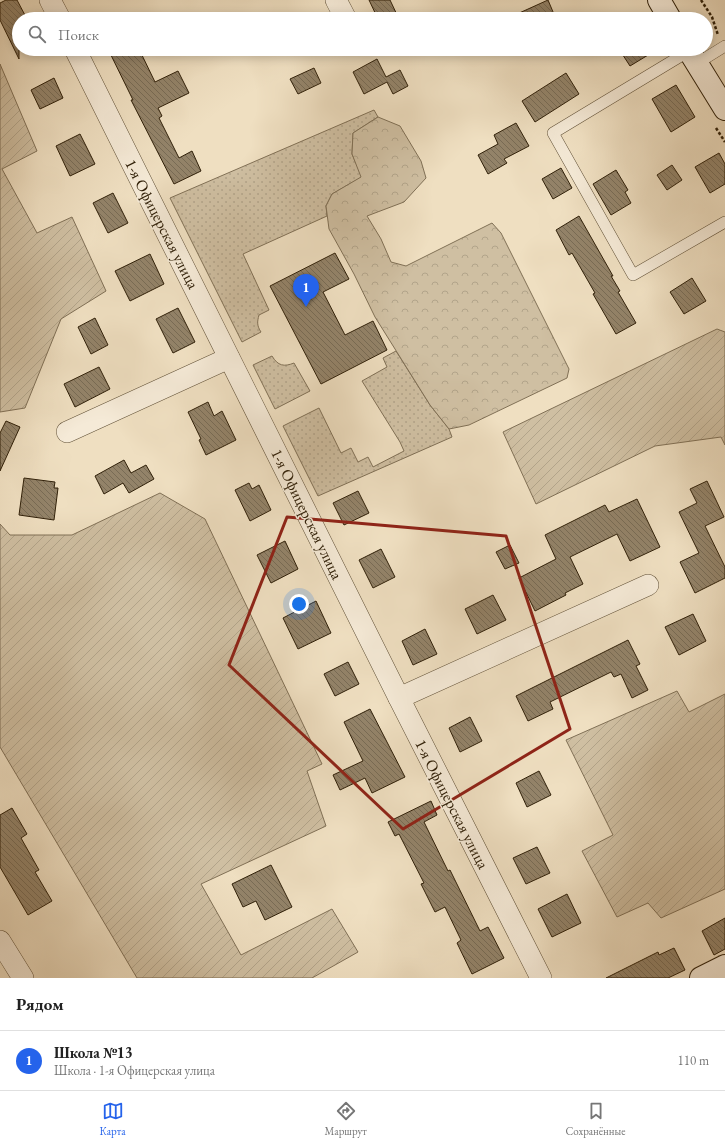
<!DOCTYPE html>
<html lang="ru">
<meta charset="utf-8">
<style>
:root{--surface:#fff;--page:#f6f6f6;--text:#222;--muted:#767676;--line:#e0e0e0;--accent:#2563eb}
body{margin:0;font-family:"EB Garamond",serif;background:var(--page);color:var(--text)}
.you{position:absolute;left:299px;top:604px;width:14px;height:14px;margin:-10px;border:3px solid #fff;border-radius:50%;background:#1a73e8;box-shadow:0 0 0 6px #1a73e833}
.badge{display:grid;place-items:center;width:26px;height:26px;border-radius:50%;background:var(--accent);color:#fff;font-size:13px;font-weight:700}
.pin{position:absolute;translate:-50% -33px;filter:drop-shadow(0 1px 2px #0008)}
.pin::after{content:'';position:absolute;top:21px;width:14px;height:12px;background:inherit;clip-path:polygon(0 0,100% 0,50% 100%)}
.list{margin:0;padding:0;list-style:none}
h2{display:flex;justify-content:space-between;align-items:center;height:52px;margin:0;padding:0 16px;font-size:17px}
h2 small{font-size:13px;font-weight:400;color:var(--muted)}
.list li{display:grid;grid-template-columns:26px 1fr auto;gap:12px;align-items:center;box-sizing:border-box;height:60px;padding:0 16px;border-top:1px solid var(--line)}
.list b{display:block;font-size:15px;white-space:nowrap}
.list p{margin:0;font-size:13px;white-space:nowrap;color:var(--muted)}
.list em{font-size:13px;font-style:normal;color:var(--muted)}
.icon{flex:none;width:22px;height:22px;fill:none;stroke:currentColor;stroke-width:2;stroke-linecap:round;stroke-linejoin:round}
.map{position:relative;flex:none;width:725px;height:978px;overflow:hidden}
.search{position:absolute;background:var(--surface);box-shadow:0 2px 10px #0003;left:12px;right:12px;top:12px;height:44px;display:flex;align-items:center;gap:10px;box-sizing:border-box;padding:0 14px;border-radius:22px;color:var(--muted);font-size:15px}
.sheet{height:112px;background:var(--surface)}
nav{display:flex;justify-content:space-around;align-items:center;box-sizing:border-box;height:56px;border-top:1px solid var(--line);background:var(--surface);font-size:11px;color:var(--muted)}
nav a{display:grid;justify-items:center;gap:2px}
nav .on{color:var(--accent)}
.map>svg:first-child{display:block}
.grass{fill:url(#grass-dots);stroke:#807056}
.forest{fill:url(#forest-crowns);stroke:#807056}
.garden{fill:url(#garden-furrows);stroke:#807056}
.building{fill:url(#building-back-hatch);stroke:#302009}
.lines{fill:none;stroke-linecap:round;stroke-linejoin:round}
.lane-casing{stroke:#605037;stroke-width:12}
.street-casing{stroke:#605037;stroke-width:22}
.secondary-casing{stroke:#302009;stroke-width:24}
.path{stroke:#302009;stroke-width:2.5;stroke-dasharray:3 2;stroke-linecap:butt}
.lane{stroke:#f5ead7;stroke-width:11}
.street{stroke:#f5ead7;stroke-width:21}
.secondary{stroke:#f5ead7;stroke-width:22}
.marked{fill:none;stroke:#8f2418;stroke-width:3;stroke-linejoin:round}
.labels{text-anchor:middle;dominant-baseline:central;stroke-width:3;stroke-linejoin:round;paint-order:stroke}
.street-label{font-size:16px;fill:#302009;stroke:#f5ead7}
</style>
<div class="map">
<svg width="725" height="978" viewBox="0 0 725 978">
<defs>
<pattern id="grass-dots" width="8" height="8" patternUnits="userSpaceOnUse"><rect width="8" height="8" fill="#cfbfa2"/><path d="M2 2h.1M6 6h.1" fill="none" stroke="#b2a48a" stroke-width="1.8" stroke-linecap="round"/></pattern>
<pattern id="forest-crowns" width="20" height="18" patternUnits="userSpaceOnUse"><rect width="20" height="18" fill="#cfbfa2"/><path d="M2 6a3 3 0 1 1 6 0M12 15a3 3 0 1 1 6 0" fill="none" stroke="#b2a48a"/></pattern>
<pattern id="garden-furrows" width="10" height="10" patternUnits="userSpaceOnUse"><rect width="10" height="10" fill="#cfbfa2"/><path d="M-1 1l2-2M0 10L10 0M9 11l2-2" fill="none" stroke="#b2a48a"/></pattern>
<pattern id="building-back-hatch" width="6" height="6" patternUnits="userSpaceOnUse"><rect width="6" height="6" fill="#938369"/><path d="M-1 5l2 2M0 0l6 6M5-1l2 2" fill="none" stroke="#786b55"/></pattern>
</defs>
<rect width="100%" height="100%" fill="#efdfc1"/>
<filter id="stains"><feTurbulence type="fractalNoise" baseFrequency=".005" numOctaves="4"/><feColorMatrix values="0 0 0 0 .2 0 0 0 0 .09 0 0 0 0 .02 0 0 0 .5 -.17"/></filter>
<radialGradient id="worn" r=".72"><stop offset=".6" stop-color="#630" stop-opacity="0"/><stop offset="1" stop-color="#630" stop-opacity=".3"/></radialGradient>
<g class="grass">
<path d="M374,110L378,117L353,133L352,154L362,177L332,194L326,206L327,216L243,254L269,310L259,315C257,322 257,326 261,332L242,342L170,198Z"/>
<polygon points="396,351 430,405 449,429 452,437 318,496 283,426 319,408 341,453 351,448 358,462 368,457 373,467 404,451 400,442 362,381 387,367 383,358"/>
<path d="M272,356C278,366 284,367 294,363L310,391L275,409L253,365Z"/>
</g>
<polygon class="forest" points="378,117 400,126 421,161 426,178 404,202 367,216 381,239 391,262 406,266 492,223 501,233 569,369 567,378 469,425 449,429 430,405 375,317 354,274 329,229 326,206 332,194 361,177 352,154 353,133"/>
<g class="garden">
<polygon points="0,64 37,151 2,169 37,233 72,217 106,291 61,319 25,408 0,412"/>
<polygon points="717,329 725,332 725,445 721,437 655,446 536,504 503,432"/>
<polygon points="160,493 205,519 322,764 307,771 326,826 201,884 241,955 332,909 358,952 312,978 137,978 0,747 0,524 10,535 72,535"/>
<polygon points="677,691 689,712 725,694 725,889 661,918 648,903 617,917 582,851 613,835 566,740"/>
</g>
<g class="building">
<polygon points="6,0 17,0 27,19 19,19 19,59 0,20 0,3"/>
<polygon points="369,0 390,0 399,19 378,19"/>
<polygon points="548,0 556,19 506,19"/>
<polygon points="108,49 139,49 155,82 178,71 189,93 158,108 162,116 159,118 179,158 192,151 201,171 174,184 131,100 133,100"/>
<polygon points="619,49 658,49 630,66"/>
<polygon points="377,59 386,77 400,70 408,86 393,94 387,82 364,94 353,72"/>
<polygon points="314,68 321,83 298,94 290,79"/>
<polygon points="566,73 579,94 535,122 522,101"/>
<polygon points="54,78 63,98 40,109 31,90"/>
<polygon points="676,85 695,117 671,132 652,99"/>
<polygon points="516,123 529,146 504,159 507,163 488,174 478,155 498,144 494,135"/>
<polygon points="80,134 95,164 70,176 56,146"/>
<polygon points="719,153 725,164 725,184 710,193 695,167"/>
<polygon points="672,165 682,180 667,190 657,175"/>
<polygon points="561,168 572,188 553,199 542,179"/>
<polygon points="616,170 628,190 625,192 631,203 611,215 593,184"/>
<polygon points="113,193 128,223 108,233 93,203"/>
<polygon points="579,216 613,276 611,276 620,291 618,292 636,323 616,334 593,294 595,293 572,253 569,255 556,230"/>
<polygon points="335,253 349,279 323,292 345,335 373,321 387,350 321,384 270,286"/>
<polygon points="150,254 164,284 130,301 115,271"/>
<polygon points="692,278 706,301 684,314 670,292"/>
<polygon points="178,308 195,342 173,353 156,319"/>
<polygon points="95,318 108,345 91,354 78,327"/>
<polygon points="99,367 110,389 75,407 64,384"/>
<polygon points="208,402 214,416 222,411 236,440 206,455 199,440 201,439 188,412"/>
<polygon points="6,421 20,427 0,471 0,433"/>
<polygon points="124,460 131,473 146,465 154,479 129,493 123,483 104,494 95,476"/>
<polygon points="24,478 55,482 54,488 58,488 54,520 19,515"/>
<polygon points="707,481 724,517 705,526 725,567 725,578 695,593 680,562 699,553 679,512 697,503 690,489"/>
<polygon points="249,483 252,489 259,485 271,510 250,521 235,490"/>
<polygon points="358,491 369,513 344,525 333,503"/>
<polygon points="637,499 660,547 630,561 617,534 570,557 583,584 565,593 566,595 535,611 519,578 556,559 545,535 605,505 609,512"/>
<polygon points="285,541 298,569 271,583 257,555"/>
<polygon points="510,545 519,563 505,569 496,552"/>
<polygon points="381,549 395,577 373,588 359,560"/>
<polygon points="493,595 506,620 477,634 465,609"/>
<polygon points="316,601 331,633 298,649 283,618"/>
<polygon points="693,614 706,641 679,655 665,627"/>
<polygon points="425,629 437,654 413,665 402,641"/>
<polygon points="628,640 640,664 636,666 648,690 632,698 621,674 614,677 611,672 550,702 553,709 528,721 516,696"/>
<polygon points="348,662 359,684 335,696 324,674"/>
<polygon points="370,709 405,777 372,793 365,778 340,790 333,775 363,761 344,722"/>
<polygon points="470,717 482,741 460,752 449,728"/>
<polygon points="539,771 551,795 527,807 516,783"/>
<polygon points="431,801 437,815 424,822 448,871 450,870 480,931 488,927 504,958 472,974 457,943 461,940 445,907 435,912 421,884 424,883 399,834 395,836 388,822"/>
<polygon points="12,808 27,834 21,838 39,870 35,872 52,901 28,915 0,867 0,815"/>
<polygon points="537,847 550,873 526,884 513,858"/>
<polygon points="271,865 292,907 265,920 256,901 243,907 232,884"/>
<polygon points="567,894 581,923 552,937 538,909"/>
<polygon points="725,918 725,949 714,955 702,931"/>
<polygon points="674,948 685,970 668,978 606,978 658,952 659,955"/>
</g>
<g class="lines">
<defs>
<g id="lane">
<polyline points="689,51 553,133 633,275 725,222"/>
<polyline points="696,64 725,46"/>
</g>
<g id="street">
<polyline points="50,0 60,19"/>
<polyline points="336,0 346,19"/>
<polyline points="75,49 399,698 541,978"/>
<polyline points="67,432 229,358"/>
<polyline points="399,698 648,585"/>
<polyline points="0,941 23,978"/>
</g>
<g id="secondary">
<polyline points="659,0 670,19"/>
<polyline points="688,49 725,109"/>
<polyline points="701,978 725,966"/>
</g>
</defs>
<use href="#lane" class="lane-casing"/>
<use href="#street" class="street-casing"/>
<use href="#secondary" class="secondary-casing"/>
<g class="path">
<polyline points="701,0 712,17 718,35"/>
<polyline points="716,128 725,142"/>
</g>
<use href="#lane" class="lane"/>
<use href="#street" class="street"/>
<use href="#secondary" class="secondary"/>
</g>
<path class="marked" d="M287,517L506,536L570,729L403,829L229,665Z"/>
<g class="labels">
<g class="street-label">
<text transform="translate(162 224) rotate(63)">1-я Офицерская улица</text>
<text transform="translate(307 514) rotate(64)">1-я Офицерская улица</text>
<text transform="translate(452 804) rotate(63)">1-я Офицерская улица</text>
</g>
</g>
<rect width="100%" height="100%" filter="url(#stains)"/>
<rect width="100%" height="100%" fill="url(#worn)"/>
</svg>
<div class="you"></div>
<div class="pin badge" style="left:306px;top:307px">1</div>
<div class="search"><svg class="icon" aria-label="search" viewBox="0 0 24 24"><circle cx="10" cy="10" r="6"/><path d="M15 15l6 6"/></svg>Поиск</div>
</div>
<section class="sheet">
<h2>Рядом<small></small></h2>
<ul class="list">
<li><span class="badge">1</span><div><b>Школа №13</b><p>Школа · 1-я Офицерская улица</p></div><em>110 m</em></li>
</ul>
</section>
<nav>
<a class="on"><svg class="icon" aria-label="map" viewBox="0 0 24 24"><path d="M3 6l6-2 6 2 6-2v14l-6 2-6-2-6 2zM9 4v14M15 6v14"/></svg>Карта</a>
<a><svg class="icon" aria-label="directions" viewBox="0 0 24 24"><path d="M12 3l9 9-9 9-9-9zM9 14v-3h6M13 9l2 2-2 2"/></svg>Маршрут</a>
<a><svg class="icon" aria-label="saved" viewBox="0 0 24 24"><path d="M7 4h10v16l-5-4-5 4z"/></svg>Сохранённые</a>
</nav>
